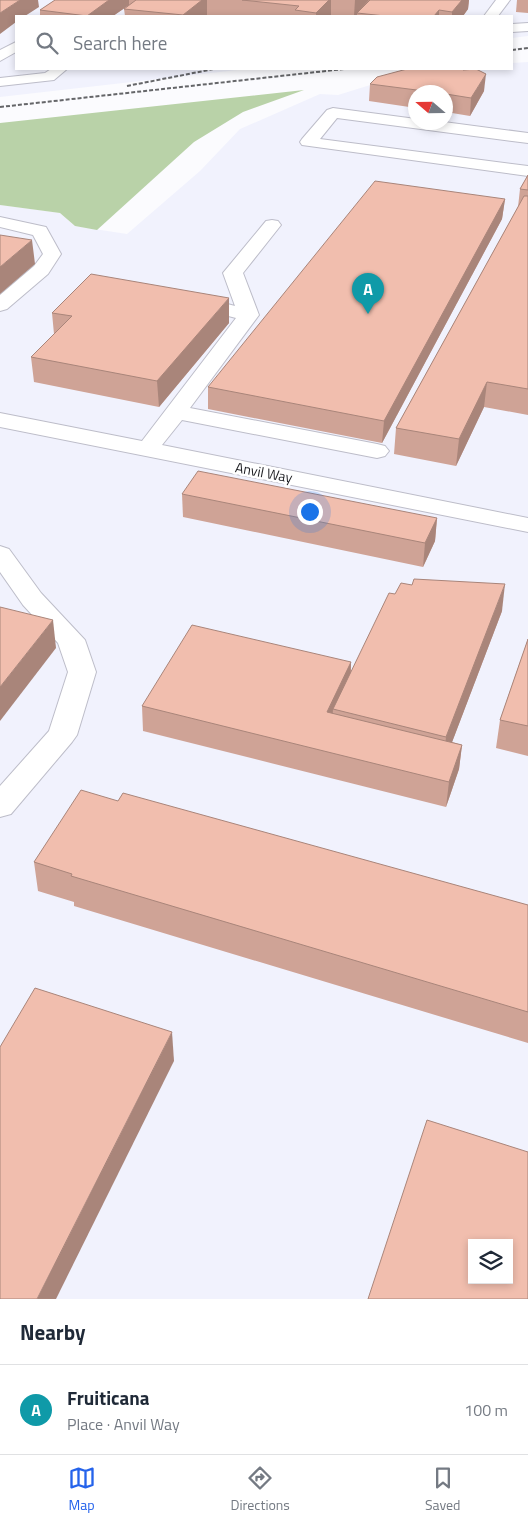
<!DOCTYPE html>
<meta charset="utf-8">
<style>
:root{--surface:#fff;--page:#f2f2f3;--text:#1f2937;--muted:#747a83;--line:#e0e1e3;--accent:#2563eb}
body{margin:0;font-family:"Titillium Web",sans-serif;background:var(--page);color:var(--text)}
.controls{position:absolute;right:15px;bottom:15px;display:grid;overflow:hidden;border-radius:0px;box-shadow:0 2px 8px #0003}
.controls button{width:45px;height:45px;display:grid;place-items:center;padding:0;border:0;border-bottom:1px solid var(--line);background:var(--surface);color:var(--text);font:25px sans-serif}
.compass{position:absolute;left:408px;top:85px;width:45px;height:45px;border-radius:50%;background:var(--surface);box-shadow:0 2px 8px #0003;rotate:290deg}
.you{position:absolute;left:309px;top:511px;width:18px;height:18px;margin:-12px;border:4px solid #fff;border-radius:50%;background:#1a73e8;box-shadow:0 0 0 8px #1a73e833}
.badge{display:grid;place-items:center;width:32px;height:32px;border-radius:50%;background:var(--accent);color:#fff;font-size:16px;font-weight:700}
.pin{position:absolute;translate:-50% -41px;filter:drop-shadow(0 1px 2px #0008)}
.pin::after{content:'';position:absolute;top:26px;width:18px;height:15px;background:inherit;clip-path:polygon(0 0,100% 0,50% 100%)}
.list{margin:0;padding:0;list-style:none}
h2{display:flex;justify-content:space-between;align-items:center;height:65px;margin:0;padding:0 20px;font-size:21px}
h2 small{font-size:16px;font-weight:400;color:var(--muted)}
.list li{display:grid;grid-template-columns:32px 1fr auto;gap:15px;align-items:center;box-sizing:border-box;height:90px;padding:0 20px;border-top:1px solid var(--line)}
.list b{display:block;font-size:19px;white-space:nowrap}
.list p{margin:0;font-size:16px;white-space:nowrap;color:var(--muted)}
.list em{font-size:16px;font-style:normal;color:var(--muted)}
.icon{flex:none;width:28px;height:28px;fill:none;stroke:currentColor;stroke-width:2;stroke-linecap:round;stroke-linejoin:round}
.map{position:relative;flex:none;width:528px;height:1299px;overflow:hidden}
.search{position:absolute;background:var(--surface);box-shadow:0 2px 8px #0003;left:15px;right:15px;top:15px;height:55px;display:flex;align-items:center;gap:12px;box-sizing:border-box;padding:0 18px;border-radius:0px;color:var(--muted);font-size:19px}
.sheet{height:155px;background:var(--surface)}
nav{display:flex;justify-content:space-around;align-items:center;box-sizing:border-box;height:70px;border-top:1px solid var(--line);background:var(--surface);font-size:14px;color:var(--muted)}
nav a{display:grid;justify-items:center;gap:2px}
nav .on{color:var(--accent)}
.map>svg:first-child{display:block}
.built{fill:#f1f2fd;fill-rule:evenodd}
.forest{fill:#b9d2a8}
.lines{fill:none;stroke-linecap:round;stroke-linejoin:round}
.minor-casing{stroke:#bdbdc9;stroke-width:2}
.minor{fill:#fff;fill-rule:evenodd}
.rail{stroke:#656669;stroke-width:2;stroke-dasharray:4 2;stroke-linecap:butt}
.wall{fill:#cfa396}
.shaded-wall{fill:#a9857a}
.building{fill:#f1beae;stroke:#a9857a;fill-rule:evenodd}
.labels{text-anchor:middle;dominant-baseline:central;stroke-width:5;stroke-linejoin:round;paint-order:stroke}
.street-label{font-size:14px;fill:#1d1e22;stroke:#fff}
</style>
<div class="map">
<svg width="528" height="1299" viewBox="0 0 528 1299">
<rect width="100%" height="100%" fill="#fbfbfe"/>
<g class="built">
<polygon points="0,0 528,0 528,36 512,38 512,16 16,16 16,69 246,69 0,97"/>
<path d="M528,62V1299H0V205L60,213L75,226L127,234L200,171L240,129L320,94L338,95L396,77L465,69H512V63ZM416,92H446V122H416ZM472,1243H509V1280H472Z"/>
</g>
<polygon class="forest" points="304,90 243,112 194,142 97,230 75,226 60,213 0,205 0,123"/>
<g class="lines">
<defs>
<g id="minor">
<polygon points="496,0 510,0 498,16 484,16"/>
<polygon points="528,23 528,31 512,32 512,24"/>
<polygon points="16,42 16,52 0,61 0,50"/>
<polygon points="51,69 67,69 54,80 0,86 0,78 45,73"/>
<polygon points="333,108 416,119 416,122 444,122 528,133 528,143 337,118 320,139 528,166 528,176 302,145 300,142 302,139 327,110"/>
<polygon points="0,217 46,227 61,254 48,274 7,309 0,311 0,295 34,266 43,254 33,235 0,227"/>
<polygon points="272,220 278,221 281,225 243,273 259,315 190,408 377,444 385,446 389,451 385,456 377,458 182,420 162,445 528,518 528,532 0,427 0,413 142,441 236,318 186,305 183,301 186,297 193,295 235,306 223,273 266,221"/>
<polygon points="0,546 9,549 41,593 85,640 96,672 77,735 72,742 11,814 0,817 0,786 49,731 68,672 58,643 23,605 0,572"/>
</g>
</defs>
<use href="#minor" class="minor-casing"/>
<use href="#minor" class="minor"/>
<g class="rail">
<polyline points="512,50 528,48"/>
<polyline points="127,86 214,69"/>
<polyline points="0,107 344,69"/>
</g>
</g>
<g class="wall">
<polygon points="55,0 469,0 468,9 463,16 221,16 207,15 206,16 125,16 124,9 129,5 113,16 40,16 40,10"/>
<polygon points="517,0 528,0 528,13 516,12"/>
<polygon points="370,84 484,91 470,116 446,112 446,92 416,92 416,108 369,101"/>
<polygon points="528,175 528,415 484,407 456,466 394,454 396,428 518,207 520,189"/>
<polygon points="505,199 502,219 382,443 208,409 208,387"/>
<polygon points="52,313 229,323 159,407 34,382 31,357 54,334"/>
<polygon points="182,494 437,518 435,541 423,567 183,517"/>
<polygon points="502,611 452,742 462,745 459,769 446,807 143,731 142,706 351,662 351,672"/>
<polygon points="528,639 528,756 496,748 500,720"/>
<polygon points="118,801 528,905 528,1043 74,906 74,902 38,891 34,862"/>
</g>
<g class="shaded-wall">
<polygon points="20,0 38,0 39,7 25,16 16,16 16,22 0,34 0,13"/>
<polygon points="109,0 129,0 129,5 113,16 87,16"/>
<polygon points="202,0 207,0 207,15 206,16 183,16 183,15"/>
<polygon points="329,0 331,0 331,16 316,16 316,13"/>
<polygon points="355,0 369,0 357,13 357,16 354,16"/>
<polygon points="462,0 469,0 468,9 463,16 452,16 452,12"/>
<polygon points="439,10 439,16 434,16"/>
<polygon points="486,74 484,91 470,116 471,98"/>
<polygon points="505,199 502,219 382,443 384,421"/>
<polygon points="32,240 35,264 0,294 0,267"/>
<polygon points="229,298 229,323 159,407 157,381"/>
<polygon points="487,382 484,407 456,466 459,439"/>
<polygon points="437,518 435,541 423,567 425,543"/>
<polygon points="505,584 502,611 443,766 446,737"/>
<polygon points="53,620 56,648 0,721 0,687"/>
<polygon points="351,662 350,686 333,709 332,724 327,712"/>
<polygon points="462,745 459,769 446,807 449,782"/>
<polygon points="172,1032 174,1061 56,1299 37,1299"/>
</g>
<g class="building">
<polygon points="0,0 20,0 0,13"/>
<polygon points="55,0 109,0 87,16 40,10"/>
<polygon points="136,0 202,0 183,15 124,9"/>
<polygon points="242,0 329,0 316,13 295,10 299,6"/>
<polygon points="370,0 462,0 452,12 439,10 434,16 385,16 357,13"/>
<polygon points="407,69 462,69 463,70 476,69 486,74 471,98 446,94 446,92 432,92 370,84 377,77"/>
<polygon points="528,175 528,190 520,189"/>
<polygon points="375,181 505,199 384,421 208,387"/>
<polygon points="524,196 528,196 528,389 487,382 459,439 396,428"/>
<polygon points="0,235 32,240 0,267"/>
<polygon points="91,274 229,298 157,381 31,357 72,316 52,313"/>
<polygon points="198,471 437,518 425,543 182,494"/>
<polygon points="414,579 505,584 446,737 333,709 389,593 395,594 401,583 412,585"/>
<polygon points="0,607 53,620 0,687"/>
<polygon points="192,625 351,662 327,712 462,745 449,782 142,706"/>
<polygon points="528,639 528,726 500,720"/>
<polygon points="81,790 118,801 123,793 528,905 528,1012 71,876 72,874 34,862"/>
<polygon points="35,988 172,1032 37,1299 0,1299 0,1047"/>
<path d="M427,1120L528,1152V1299H368ZM472,1243H509V1280H472Z"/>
</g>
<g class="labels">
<g class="street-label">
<text transform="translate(264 472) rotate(11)">Anvil Way</text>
</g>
</g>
</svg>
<div class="controls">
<button><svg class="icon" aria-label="layers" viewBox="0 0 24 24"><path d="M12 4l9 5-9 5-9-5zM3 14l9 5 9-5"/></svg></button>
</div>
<svg class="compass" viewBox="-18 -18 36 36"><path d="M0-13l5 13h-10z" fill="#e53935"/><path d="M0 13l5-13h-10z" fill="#747a83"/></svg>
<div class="you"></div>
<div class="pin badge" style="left:368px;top:314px;background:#0f9aa8">A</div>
<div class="search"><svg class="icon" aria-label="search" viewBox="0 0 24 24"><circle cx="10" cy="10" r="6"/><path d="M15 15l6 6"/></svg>Search here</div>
</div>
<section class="sheet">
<h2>Nearby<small></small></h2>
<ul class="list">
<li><span class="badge" style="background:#0f9aa8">A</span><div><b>Fruiticana</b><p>Place · Anvil Way</p></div><em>100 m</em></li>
</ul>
</section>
<nav>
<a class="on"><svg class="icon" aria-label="map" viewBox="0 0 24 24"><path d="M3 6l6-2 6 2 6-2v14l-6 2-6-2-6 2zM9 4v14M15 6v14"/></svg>Map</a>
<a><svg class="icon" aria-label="directions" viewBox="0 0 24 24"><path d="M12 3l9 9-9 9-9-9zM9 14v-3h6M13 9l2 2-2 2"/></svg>Directions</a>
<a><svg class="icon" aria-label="saved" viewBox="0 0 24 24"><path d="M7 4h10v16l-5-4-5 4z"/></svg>Saved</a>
</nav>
